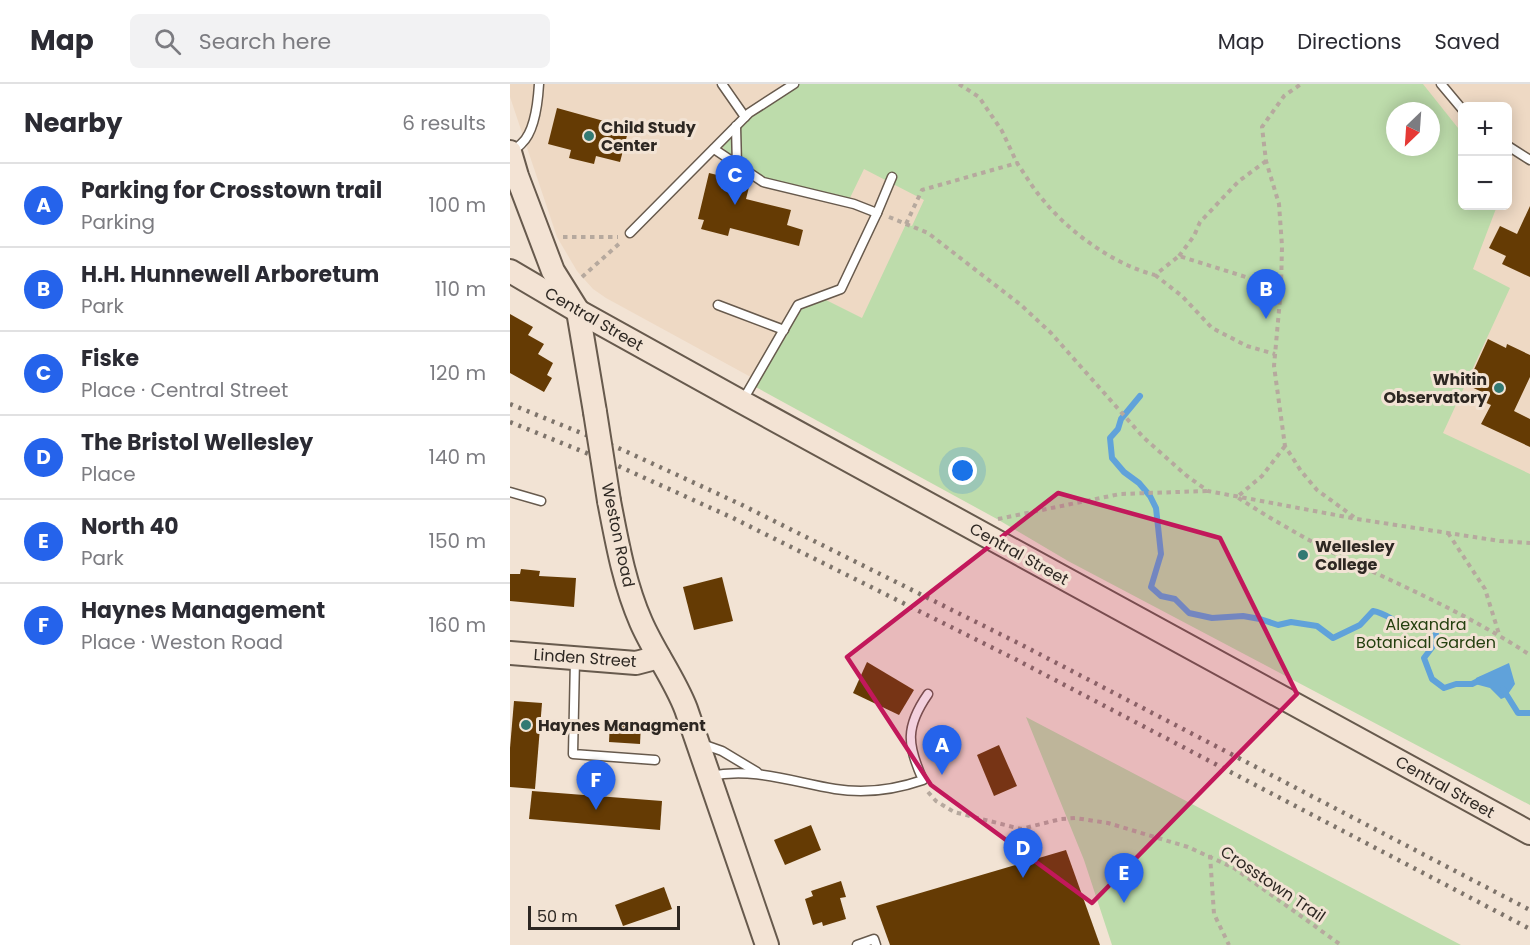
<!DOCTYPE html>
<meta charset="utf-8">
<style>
:root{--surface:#fff;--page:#f2f2f3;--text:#2b2b33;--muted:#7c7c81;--line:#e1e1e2;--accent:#2563eb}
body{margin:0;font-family:Poppins,sans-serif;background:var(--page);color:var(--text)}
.controls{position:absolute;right:18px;top:18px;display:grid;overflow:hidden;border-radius:9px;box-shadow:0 3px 15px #0003}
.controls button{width:54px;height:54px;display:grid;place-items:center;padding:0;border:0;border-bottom:2px solid var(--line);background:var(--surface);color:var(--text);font:30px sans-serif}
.compass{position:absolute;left:876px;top:18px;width:54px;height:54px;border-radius:50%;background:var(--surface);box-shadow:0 3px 15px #0003;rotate:205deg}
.scale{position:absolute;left:18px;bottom:15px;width:152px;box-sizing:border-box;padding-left:6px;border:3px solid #2d2722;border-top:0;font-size:16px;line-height:21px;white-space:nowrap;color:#2d2722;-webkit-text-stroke:4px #f2e3d4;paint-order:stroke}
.you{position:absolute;left:453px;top:387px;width:21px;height:21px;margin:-15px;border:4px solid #fff;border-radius:50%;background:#1a73e8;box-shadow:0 0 0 9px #1a73e833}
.badge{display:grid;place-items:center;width:39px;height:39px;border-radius:50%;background:var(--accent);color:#fff;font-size:20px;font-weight:700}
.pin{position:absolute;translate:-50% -50px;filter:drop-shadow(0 2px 3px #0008)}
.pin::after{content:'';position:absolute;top:32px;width:21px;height:18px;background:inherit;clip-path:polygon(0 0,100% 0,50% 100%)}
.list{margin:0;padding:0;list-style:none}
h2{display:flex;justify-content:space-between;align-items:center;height:78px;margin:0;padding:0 24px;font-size:26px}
h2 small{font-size:20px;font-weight:400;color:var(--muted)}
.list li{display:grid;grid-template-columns:39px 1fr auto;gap:18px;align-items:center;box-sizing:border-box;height:84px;padding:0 24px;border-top:2px solid var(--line)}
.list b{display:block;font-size:22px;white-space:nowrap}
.list p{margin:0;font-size:20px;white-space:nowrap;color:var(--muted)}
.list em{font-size:20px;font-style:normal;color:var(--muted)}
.icon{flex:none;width:33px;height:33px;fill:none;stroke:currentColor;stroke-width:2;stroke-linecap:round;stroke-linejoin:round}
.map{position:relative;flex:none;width:1020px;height:861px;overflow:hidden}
header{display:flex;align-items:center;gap:36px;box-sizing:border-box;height:84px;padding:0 30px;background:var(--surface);border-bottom:2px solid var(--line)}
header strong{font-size:28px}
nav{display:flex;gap:33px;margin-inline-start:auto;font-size:21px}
.search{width:420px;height:54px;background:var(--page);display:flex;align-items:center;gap:15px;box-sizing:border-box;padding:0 21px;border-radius:9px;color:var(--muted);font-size:22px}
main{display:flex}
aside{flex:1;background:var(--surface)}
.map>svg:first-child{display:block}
.built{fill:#eed9c4;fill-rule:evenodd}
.green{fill:#bddcab;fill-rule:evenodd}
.water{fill:#60a2da}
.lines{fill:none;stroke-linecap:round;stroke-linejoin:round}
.stream{stroke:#60a2da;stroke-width:6}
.building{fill:#653b04}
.lane-casing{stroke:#675a4d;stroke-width:11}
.secondary-casing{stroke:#675a4d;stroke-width:26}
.path{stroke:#b6a99e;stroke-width:4;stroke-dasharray:4.5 4.5;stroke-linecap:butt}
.lane{stroke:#fff;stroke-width:8}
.secondary{stroke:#f3e3d4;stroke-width:22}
.rail{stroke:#7e746b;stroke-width:4.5;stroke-dasharray:3 6;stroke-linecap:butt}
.secondary-bridge-casing{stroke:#675a4d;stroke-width:26;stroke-linecap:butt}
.secondary-bridge{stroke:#f3e3d4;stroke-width:22}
.marked{fill:#c2185b;fill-opacity:0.2;stroke:#c2185b;stroke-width:4.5;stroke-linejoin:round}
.poi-dot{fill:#337a73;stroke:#f2e3d4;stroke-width:2}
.labels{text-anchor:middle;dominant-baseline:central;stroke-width:6;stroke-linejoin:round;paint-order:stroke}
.poi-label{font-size:16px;font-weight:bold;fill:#2d2722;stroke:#f2e3d4;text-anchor:start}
.street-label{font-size:16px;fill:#2d2722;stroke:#f2e3d4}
.park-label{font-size:16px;fill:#24400f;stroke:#f2e3d4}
</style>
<header>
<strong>Map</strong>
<div class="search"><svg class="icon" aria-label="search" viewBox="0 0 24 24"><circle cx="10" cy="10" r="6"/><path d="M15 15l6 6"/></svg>Search here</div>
<nav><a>Map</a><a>Directions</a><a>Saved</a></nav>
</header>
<main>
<aside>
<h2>Nearby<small>6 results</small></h2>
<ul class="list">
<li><span class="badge">A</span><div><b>Parking for Crosstown trail</b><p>Parking</p></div><em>100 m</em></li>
<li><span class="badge">B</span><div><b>H.H. Hunnewell Arboretum</b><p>Park</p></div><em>110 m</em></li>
<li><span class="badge">C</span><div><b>Fiske</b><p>Place · Central Street</p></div><em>120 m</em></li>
<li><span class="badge">D</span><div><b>The Bristol Wellesley</b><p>Place</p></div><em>140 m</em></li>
<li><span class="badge">E</span><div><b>North 40</b><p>Park</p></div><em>150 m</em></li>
<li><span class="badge">F</span><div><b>Haynes Management</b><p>Place · Weston Road</p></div><em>160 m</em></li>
</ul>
</aside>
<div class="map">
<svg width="1020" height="861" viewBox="0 0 1020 861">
<rect width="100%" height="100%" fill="#f2e3d4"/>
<path class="built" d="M0,0H1020V718L96,214L83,205L67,187L47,153L0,13ZM952,22H998V122H952ZM885,27H921V63H885Z"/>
<g class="green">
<path d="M284,0H913L952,49V122H987L963,185L1000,204L933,349L1020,390V721L558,477L487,435L242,301L288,221L310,213L352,234L396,140L402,142L414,116L354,85L338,118L253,98L232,83L209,60L235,33ZM885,27H921V63H885Z"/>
<polygon points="516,633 951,861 602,861 574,776"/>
</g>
<polygon class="water" points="999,579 1005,600 996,613 991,615 980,604 965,600 966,594"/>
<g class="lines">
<g class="stream">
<path d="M630,312L611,335L608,345L600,354L602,374L614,388L629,399L640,412L646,424L651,470L641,503L651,512L665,515L679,529L702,534L733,532L750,535L768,541L781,538L807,542L823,554L850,541L863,527C877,529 886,540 900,543C909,544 915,537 924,538L927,557L914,574L922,595L934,604L946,600H962L972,595"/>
<polyline points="993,605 1008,629 1020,629"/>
</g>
</g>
<g class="building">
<polygon points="47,24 119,44 110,78 86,72 84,80 59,74 61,66 38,60"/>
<polygon points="199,89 240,99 236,115 281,126 277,141 293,146 289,162 220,144 218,152 191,145 194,136 188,135"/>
<polygon points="1020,122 1020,193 992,180 996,172 979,164 990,142 1007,150"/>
<polygon points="0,230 23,243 18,251 34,260 28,270 43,279 37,291 42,294 34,308 0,289"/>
<polygon points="978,255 996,264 997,260 1020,271 1020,293 1004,327 1020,335 1020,363 971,340 981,321 967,315 970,307 957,301"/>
<polygon points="11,485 30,487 29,492 66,494 64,523 0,517 0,490 10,490"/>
<polygon points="212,493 223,537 184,546 173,503"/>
<polygon points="357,578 404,606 389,631 343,609"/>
<polygon points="4,617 32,619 25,705 0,703 0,664"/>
<polygon points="100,637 131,639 130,660 99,658"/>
<polygon points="489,661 507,702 484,712 467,671"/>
<polygon points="22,707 152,717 150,746 19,735"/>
<polygon points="301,741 311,766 275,781 264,756"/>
<polygon points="556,766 590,861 380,861 366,822"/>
<polygon points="331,797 336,813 330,814 336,835 313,842 312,838 303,841 295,815 303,812 301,807"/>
<polygon points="154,803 162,825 113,842 105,821"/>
</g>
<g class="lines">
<defs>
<g id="lane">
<polyline points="212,0 235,33"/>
<polyline points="931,0 952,25"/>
<polyline points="226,42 227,82"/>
<polyline points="998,62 1020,76"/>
<polyline points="204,65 253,98 344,120 367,129"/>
<path d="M0,68C4,65 9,63 12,59C25,47 28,17 29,0"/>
<polyline points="120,149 239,29 284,0"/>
<polyline points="208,221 274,246"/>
<polyline points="233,316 288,221 331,205 367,129 382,93"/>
<polyline points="0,408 31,417"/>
<polyline points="65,575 63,670 145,676"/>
<polyline points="192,660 212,667 247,688"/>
<path d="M200,692C243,683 283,698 325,705C356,710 384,706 413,696C397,661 395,643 418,610"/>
<polyline points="347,861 364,855 366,861"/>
</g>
<g id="secondary">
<polyline points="0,68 7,92 43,187 68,227 85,328"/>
<polyline points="0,187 68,227 232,318 1020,749"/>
<path d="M99,417C107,458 114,499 131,538C144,568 164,594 176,625L257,861"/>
<polyline points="0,569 126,579 149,573"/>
</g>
</defs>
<use href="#lane" class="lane-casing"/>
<use href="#secondary" class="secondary-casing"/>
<g class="path">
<polyline points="449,0 469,13 492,47 507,79"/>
<polyline points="379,133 418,149 511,221 541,249 634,354 677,392 698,407 847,435 990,457 1020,459"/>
<path d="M396,140L412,106L507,79C516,92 524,106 534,117C560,149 605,181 645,191L669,172L771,204L764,282L775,362L791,387L807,406L844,433"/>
<polyline points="53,153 108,153"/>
<polyline points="669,172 684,152 690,138 729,97 756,77"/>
<polyline points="645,191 672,212 702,244 737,262 765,270"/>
<polyline points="72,193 111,158"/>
<polyline points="771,204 772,162 769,120 756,77 752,43 774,12 791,0"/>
<path d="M775,362L752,392L727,413C764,437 804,460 844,479C904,507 964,534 1020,571"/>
<polyline points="488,435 610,410 697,407"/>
<polyline points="938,449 975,505 989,550"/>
<polyline points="418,708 426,717 444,728 511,745 551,735 565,734 598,739 678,763 724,784 831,861"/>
<polyline points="700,771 704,830 719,861"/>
</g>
<use href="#lane" class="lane"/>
<use href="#secondary" class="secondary"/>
<g class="rail">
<polyline points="0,320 113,366 230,420 512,561 1020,826"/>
<polyline points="0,338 106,381 223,434 505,575 1020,845"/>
</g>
<defs>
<polyline id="secondary-bridge" points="85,328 99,417"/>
</defs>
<use href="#secondary-bridge" class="secondary-bridge-casing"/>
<use href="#secondary-bridge" class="secondary-bridge"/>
</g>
<path class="marked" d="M548,409L710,454L787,610L582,819L421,701L337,573Z"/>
<g class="poi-dot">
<circle cx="79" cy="52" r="6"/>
<circle cx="989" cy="304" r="6"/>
<circle cx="793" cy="471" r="6"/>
<circle cx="16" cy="641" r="6"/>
</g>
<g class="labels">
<g class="poi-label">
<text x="91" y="43">Child Study<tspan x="91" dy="18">Center</tspan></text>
<text x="977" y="295" text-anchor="end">Whitin<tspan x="977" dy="18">Observatory</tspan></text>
<text x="805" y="462">Wellesley<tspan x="805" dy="18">College</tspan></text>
<text x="28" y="641">Haynes Managment</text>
</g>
<g class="street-label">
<text transform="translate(84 235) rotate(30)">Central Street</text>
<text transform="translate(108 451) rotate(78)">Weston Road</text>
<text transform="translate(509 470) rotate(29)">Central Street</text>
<text transform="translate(75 574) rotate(4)">Linden Street</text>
<text transform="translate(935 703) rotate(29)">Central Street</text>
<text transform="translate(763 800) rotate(34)">Crosstown Trail</text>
</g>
<g class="park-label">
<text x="916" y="540">Alexandra<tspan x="916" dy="18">Botanical Garden</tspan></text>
</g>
</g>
</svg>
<div class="controls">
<button>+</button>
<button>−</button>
</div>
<svg class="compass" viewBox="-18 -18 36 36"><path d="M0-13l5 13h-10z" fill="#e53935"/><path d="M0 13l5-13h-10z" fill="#7c7c81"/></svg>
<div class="scale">50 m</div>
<div class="you"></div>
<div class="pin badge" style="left:432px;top:691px">A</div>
<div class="pin badge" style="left:756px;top:235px">B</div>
<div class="pin badge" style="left:225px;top:121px">C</div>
<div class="pin badge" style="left:513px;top:794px">D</div>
<div class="pin badge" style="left:614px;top:819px">E</div>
<div class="pin badge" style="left:86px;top:726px">F</div>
</div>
</main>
